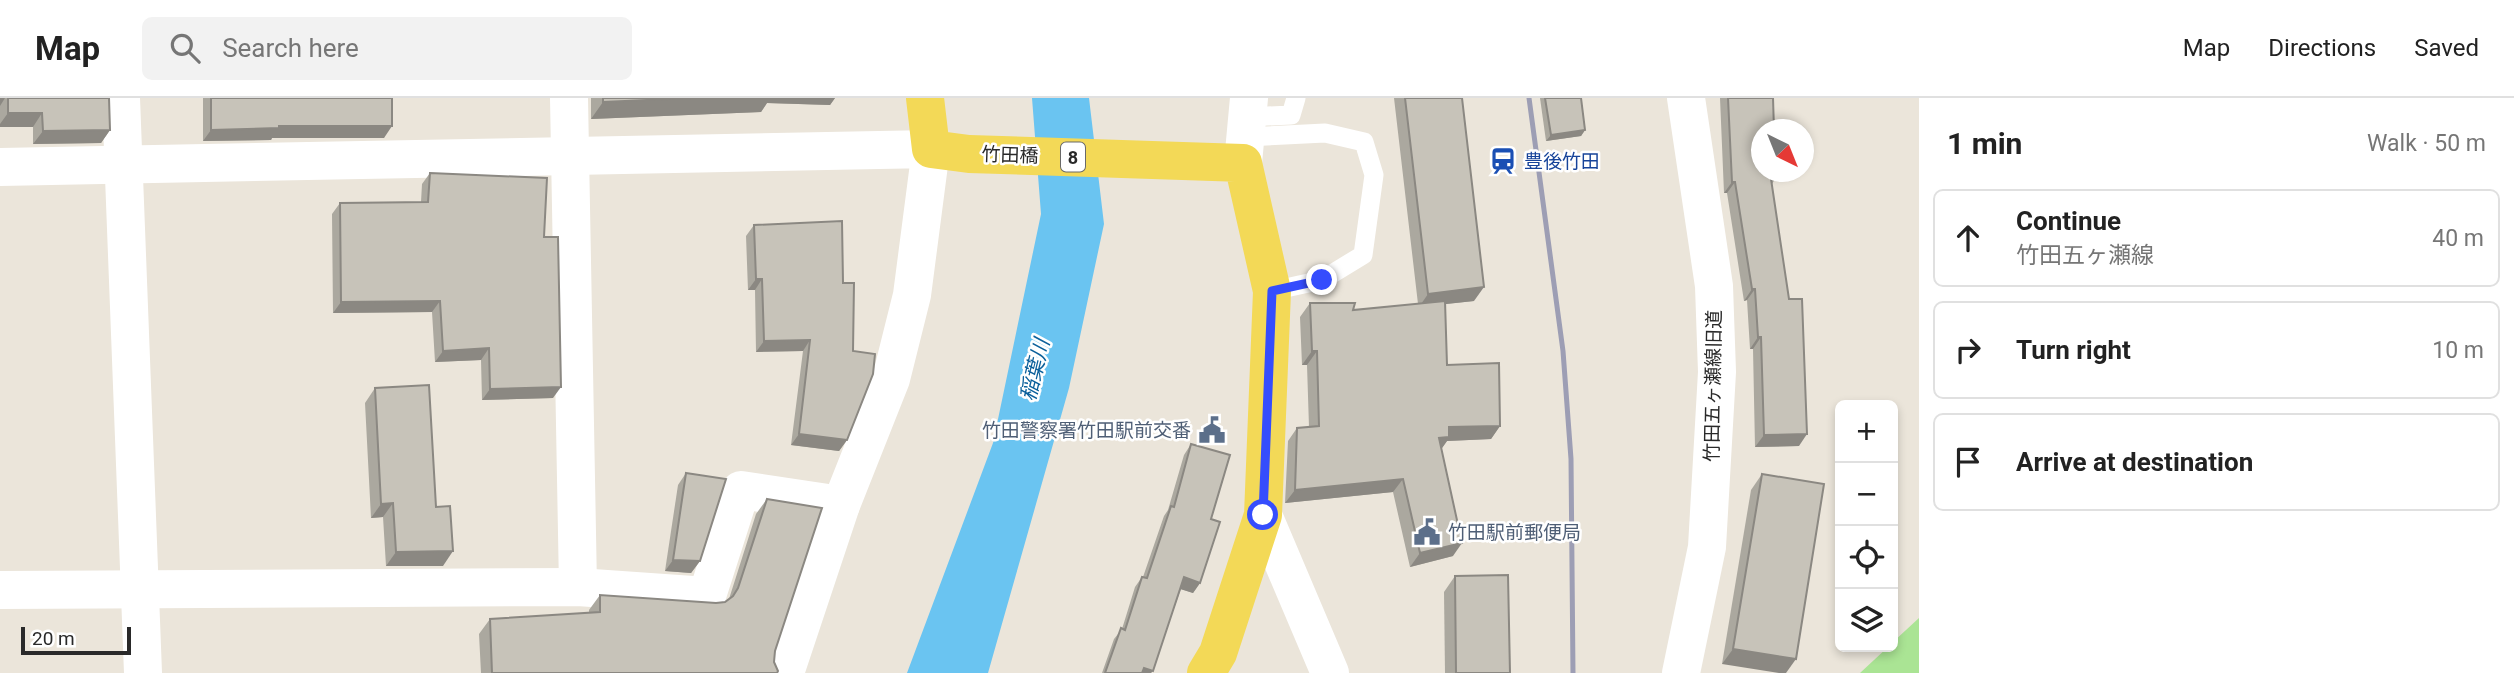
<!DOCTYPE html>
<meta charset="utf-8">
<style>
:root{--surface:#fff;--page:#f2f2f2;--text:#222;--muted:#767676;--line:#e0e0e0}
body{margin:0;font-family:Roboto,"Noto Sans JP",sans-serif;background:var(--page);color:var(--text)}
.controls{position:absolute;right:21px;bottom:21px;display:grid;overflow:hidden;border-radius:10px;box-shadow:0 4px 10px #0003}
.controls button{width:63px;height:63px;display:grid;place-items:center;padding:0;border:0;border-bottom:2px solid var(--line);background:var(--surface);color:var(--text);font:35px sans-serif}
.compass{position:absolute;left:1751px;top:21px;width:63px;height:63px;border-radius:50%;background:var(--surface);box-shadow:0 4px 10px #0003;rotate:137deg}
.scale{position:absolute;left:21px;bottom:18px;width:110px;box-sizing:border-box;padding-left:7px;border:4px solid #292929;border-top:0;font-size:19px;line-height:24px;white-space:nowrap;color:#292929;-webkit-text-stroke:5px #fff;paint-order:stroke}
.stop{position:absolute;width:21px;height:21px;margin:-16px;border:5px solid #354dfd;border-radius:50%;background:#fff}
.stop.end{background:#354dfd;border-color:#fff;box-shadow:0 2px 7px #0008}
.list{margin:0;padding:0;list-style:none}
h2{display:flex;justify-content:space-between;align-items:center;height:91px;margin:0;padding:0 28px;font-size:30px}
h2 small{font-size:23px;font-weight:400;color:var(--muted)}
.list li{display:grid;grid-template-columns:46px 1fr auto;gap:21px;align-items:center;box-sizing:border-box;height:98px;margin:0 14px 14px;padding:0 14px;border:2px solid var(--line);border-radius:10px}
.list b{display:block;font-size:26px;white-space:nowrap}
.list p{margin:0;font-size:23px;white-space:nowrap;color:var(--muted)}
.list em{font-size:23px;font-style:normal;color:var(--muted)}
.icon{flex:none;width:38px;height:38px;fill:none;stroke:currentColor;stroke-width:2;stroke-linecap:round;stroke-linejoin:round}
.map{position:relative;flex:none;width:1919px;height:575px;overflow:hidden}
header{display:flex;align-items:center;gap:42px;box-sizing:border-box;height:98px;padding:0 35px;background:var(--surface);border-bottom:2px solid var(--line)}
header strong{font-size:33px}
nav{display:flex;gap:38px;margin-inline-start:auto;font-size:24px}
.search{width:490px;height:63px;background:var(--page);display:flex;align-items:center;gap:18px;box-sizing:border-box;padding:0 24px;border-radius:10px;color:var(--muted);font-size:26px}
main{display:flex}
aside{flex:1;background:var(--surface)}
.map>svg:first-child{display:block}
.green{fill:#aae494}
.water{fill:#6ac4f1}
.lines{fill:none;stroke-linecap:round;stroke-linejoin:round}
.service{stroke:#fff;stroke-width:19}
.minor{stroke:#fff;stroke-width:38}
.primary{stroke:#f3d957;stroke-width:38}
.rail{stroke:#9d9eb4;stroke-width:5}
.wall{fill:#aba89f}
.shaded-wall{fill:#8b8882}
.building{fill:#c7c3b9;stroke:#8b8882;stroke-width:2}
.route{stroke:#354dfd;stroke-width:9}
.labels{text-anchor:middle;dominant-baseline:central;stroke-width:5;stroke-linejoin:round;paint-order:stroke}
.shield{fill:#fff;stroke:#696969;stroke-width:2}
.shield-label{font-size:18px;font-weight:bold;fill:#292929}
.street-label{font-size:19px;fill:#292929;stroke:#fff}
.transit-label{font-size:19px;fill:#164399;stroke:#fff;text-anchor:start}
.service-label{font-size:19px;fill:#4e5e75;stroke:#fff;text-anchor:end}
.water-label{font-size:21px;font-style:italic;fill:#0b609b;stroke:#fff}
</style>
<header>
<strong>Map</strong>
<div class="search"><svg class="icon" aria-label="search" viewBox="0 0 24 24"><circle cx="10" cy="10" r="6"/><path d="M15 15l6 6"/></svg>Search here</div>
<nav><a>Map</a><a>Directions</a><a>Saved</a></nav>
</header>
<main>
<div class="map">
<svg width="1919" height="575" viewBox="0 0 1919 575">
<rect width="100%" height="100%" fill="#ebe5da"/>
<polygon class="green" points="1919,520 1919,575 1860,575 1888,549 1893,549 1893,544"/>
<polygon class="water" points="1032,0 1089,0 1104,126 1069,290 988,575 907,575 993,345 1041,116"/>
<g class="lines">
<g class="service">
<polyline points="1246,19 1291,17 1296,0"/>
<polyline points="1245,39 1325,35 1364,44 1374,77 1363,157 1322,182 1272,193"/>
</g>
<g class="minor">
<polyline points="121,0 143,575"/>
<polyline points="569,0 578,489"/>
<polyline points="1243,65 1249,0"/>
<polyline points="0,69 931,51 912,197 891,281 841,407 785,575"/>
<polyline points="1263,417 1330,575"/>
<polyline points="0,492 578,489 707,498 741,392 841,407"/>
<polyline points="1681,575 1707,449 1717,274 1714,188 1686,0"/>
</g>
<polyline class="primary" points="925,0 931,51 969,56 1243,65 1272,193 1263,417 1218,555 1206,575"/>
<polyline class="rail" points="1529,0 1563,253 1571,361 1573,575"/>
</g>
<g class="wall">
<polygon points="0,0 109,0 110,32 101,45 33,46 33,29 0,29"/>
<polygon points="203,0 392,0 384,40 272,40 271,42 203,43"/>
<polygon points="591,0 835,0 830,7 767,5 761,14 591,21"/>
<polygon points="1394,0 1462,0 1474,203 1445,206 1447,267 1500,328 1491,341 1447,343 1441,351 1453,458 1410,469 1393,394 1285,405 1288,343 1297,330 1309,329 1307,267 1302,267 1300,219 1310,205 1353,212 1418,206"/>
<polygon points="1540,0 1581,0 1585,32 1581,38 1546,43"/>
<polygon points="1720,0 1773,0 1775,81 1772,86 1799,348 1755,349 1753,251 1750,251 1747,202 1744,203 1727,95 1724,95"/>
<polygon points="430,75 544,139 553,300 482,302 481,262 435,264 432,214 333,215 332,116 340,105 421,104 422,86"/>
<polygon points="842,123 847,342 839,353 791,347 803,253 756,254 755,192 748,192 746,138 754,127"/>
<polygon points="375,290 436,409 443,468 386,468 383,419 371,420 365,305"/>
<polygon points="1191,346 1211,421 1200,485 1193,495 1181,491 1151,575 1102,575 1114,541 1122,531 1135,489 1142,479 1143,479 1164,418 1168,412 1184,357"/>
<polygon points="686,375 700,463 691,475 665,473 678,387"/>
<polygon points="1762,376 1796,561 1722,566 1751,392"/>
<polygon points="767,401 775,553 774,564 777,575 481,575 479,536 490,521 589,515 589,512 600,497 716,505 725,504 729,501 756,416"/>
<polygon points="1455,478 1510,575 1445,575 1444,494"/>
</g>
<g class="shaded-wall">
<polygon points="0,0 5,0 0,8"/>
<polygon points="691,0 835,0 830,7 767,5 761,14 591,21 603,4"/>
<polygon points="8,15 42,15 33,29 0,29 0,26"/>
<polygon points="279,28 392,28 384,40 272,40 271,42 203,43 211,32"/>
<polygon points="110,32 101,45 33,46 43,33"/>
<polygon points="1585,32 1581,38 1546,43 1551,37"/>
<polygon points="1732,84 1735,84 1727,95 1724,95"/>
<polygon points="756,181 762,181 755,192 748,192"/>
<polygon points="1484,189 1474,203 1419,209 1428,196"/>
<polygon points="1752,191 1755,191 1747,202 1744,203"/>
<polygon points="440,203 432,214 333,215 341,204"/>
<polygon points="1758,239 1761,239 1753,251 1750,251"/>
<polygon points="810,242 803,253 756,254 764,243"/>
<polygon points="489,250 481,262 435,264 443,253"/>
<polygon points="1312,253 1317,253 1307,267 1302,267"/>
<polygon points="561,289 553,300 482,302 490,291"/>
<polygon points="1500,328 1491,341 1447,343 1440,353 1439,340 1449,329"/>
<polygon points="799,336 847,342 839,353 791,347"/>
<polygon points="1807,336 1799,348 1755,349 1764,337"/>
<polygon points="1403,381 1393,394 1285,405 1295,392"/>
<polygon points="393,405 383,419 371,420 381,406"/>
<polygon points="1462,445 1453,458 1410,469 1420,455"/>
<polygon points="453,453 443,468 386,468 396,454"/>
<polygon points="673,462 700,463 691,475 665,473"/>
<polygon points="1184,479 1200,485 1193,495 1177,490"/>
<polygon points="1733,551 1796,561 1786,575 1779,575 1722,566"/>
<polygon points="1144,570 1153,573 1151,575 1141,575"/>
</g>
<g class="building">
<polygon points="8,0 109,0 110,32 43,33 42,15 8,15"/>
<polygon points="211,0 392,0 392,28 279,28 279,30 211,32"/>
<polygon points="603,0 691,0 603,4"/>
<polygon points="1405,0 1462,0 1484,189 1428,196"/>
<polygon points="1545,0 1581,0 1585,32 1551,37"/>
<polygon points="1728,0 1773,0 1774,32 1761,32 1761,74 1775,74 1775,81 1771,81 1789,201 1802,201 1807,336 1764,337 1761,239 1758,239 1755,191 1752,191 1735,84 1732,84"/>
<polygon points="430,75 547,80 544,139 558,139 561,289 490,291 489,250 443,253 440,203 341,204 340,105 428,104"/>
<polygon points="842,123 843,185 854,185 853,253 875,256 873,276 847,342 799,336 810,242 764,243 762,181 756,181 754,127"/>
<polygon points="1445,203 1447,267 1499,265 1500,328 1449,329 1449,339 1439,340 1462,445 1420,455 1403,381 1295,392 1297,330 1319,328 1317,253 1312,253 1310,205 1355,205 1353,212"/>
<polygon points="429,287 436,409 450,408 453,453 396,454 393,405 381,406 375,290"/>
<polygon points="1191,346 1230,357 1211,421 1220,424 1200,485 1184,479 1153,573 1144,570 1142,575 1105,575 1121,530 1125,532 1142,479 1147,480 1171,408 1174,409"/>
<polygon points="686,375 726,381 700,463 673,462"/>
<polygon points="1762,376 1824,386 1796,561 1733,551"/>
<polygon points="767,401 822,410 775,553 774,564 778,573 777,575 492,575 490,521 600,514 600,497 716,505 725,504 733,498 738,490"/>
<polygon points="1508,477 1510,575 1456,575 1455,478"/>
</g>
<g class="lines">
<polyline class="route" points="1263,417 1272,193 1322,182"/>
</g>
<defs>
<symbol id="station-bare" viewBox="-9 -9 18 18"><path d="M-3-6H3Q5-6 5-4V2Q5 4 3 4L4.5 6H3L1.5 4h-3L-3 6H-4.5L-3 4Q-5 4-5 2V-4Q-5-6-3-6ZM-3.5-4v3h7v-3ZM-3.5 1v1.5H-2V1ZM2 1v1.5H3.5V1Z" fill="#1a4fb4" stroke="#fff" stroke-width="2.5" paint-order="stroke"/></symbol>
<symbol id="civic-bare" viewBox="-9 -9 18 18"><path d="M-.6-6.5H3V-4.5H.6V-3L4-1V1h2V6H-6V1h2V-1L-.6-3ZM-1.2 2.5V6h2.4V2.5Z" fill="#5c6f8a" stroke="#fff" stroke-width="2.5" paint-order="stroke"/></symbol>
</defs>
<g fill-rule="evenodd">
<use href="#station-bare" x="1484" y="44" width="38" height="38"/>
<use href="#civic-bare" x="1193" y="313" width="38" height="38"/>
<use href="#civic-bare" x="1408" y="415" width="38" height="38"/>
</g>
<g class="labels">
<rect class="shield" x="1061" y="44.5" width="24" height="29" rx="5"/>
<g class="shield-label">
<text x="1073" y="59">8</text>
</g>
<g class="street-label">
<text transform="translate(1010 57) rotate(2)">竹田橋</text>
<text transform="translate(1713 288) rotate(-89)">竹田五ヶ瀬線旧道</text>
</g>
<g class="transit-label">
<text x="1524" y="63">豊後竹田</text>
</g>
<g class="service-label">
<text x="1191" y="332">竹田警察署竹田駅前交番</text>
<text x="1448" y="434" text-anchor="start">竹田駅前郵便局</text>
</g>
<g class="water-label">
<text transform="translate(1035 272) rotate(-76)">稲葉川</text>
</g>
</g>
</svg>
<div class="controls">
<button>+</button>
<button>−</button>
<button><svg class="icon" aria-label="locate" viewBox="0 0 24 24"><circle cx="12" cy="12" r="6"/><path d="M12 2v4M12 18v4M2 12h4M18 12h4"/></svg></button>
<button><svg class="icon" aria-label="layers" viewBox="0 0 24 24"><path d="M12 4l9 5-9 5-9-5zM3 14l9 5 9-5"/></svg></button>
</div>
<svg class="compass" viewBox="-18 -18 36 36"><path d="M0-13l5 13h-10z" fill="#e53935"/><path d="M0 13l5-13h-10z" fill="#767676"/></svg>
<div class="scale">20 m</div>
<div class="stop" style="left:1263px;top:417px"></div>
<div class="stop end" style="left:1322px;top:182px"></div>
</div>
<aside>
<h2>1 min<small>Walk · 50 m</small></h2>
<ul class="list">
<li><svg class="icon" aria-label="ahead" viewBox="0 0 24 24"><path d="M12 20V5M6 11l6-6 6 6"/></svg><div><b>Continue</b><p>竹田五ヶ瀬線</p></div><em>40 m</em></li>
<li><svg class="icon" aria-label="right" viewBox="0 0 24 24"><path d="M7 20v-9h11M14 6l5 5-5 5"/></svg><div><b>Turn right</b></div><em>10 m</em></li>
<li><svg class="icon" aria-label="arrive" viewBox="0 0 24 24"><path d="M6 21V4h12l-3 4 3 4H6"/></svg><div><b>Arrive at destination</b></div></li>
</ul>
</aside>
</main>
